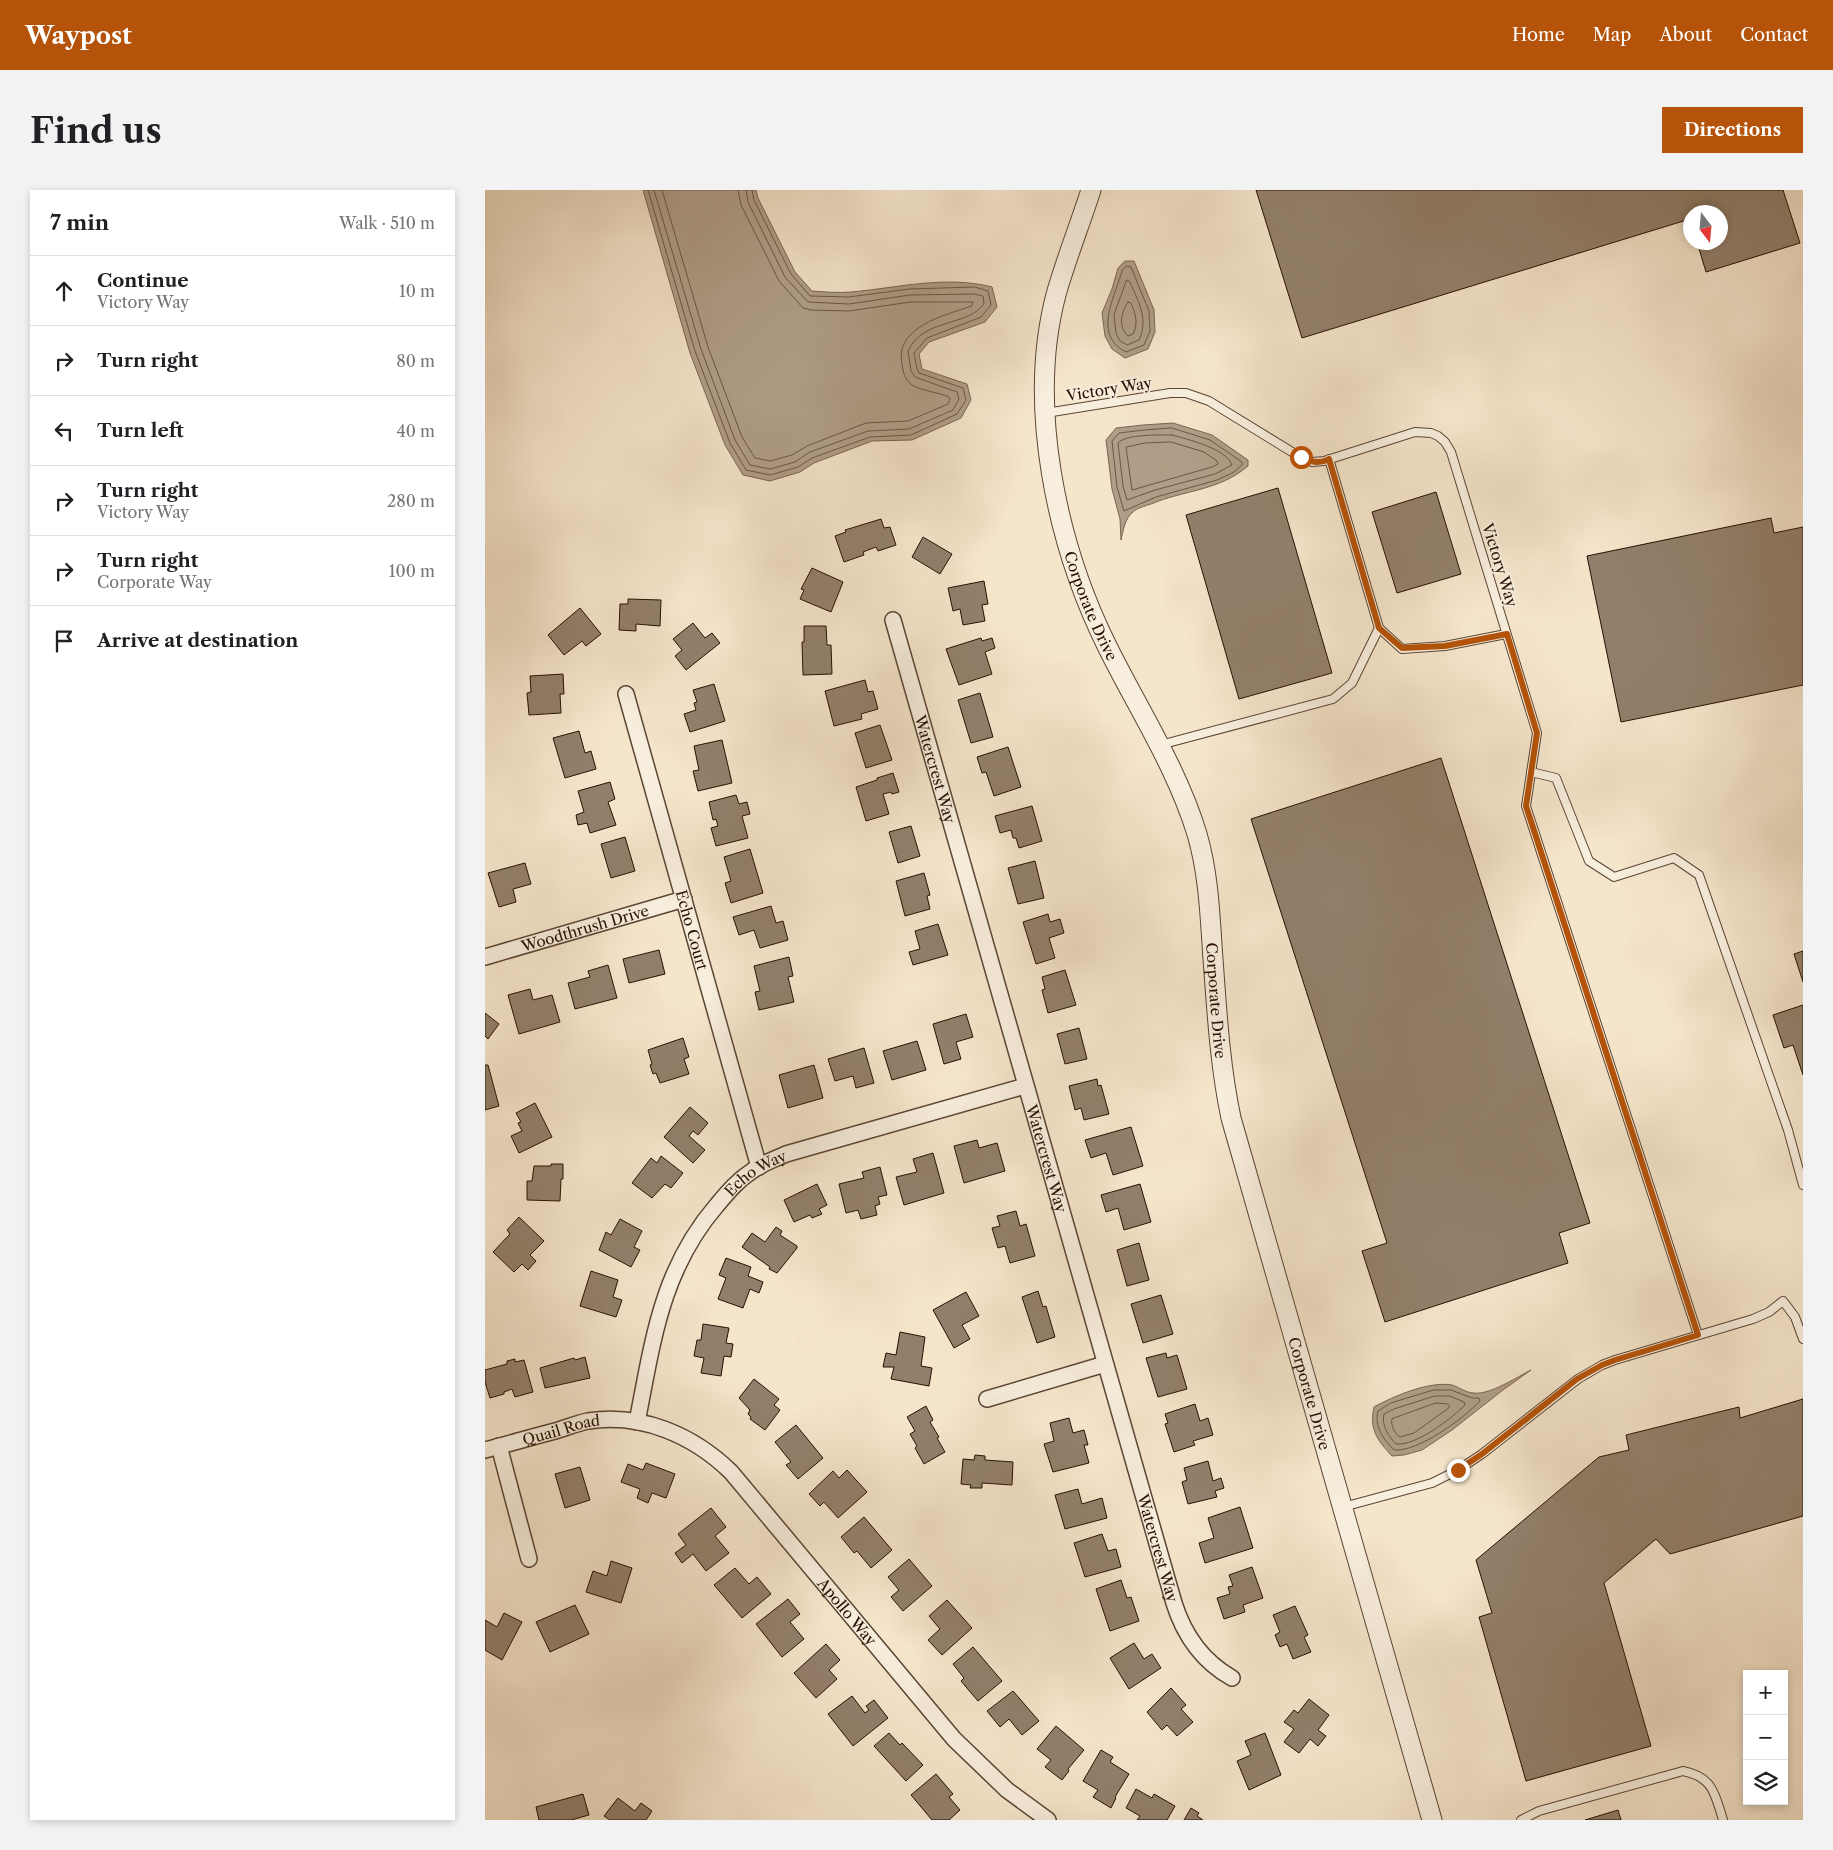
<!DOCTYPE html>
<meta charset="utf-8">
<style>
:root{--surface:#fff;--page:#f2f2f2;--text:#202124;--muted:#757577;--line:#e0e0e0;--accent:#b45309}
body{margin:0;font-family:"Libre Caslon Text",serif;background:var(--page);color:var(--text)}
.controls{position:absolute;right:15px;bottom:15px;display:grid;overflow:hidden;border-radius:0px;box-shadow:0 2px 8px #0003}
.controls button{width:45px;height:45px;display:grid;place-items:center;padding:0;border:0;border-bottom:1px solid var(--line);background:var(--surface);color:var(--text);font:25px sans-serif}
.compass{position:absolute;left:1198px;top:15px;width:45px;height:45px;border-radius:50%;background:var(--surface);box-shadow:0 2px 8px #0003;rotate:164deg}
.stop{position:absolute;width:15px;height:15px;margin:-11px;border:4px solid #b45309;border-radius:50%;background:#fff}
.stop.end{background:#b45309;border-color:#fff;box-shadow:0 1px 5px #0008}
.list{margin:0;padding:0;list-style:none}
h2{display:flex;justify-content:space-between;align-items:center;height:65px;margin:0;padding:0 20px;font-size:21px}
h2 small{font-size:16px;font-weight:400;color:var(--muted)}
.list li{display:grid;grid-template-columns:32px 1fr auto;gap:15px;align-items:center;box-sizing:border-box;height:70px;padding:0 20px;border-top:1px solid var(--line)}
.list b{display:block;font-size:19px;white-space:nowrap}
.list p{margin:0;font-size:16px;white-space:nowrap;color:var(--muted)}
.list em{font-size:16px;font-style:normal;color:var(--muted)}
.icon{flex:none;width:28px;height:28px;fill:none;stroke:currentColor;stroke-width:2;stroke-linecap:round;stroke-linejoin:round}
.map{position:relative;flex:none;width:1318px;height:1630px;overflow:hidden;border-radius:0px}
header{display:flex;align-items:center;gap:30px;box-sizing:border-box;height:70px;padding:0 25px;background:var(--accent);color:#fff}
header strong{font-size:24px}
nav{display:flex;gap:28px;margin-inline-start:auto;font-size:18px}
.intro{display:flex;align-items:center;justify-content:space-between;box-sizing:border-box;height:120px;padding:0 30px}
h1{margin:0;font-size:35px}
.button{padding:12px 22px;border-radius:0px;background:var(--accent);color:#fff;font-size:18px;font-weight:700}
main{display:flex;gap:30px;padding:0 30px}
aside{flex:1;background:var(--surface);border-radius:0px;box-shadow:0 2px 8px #0003}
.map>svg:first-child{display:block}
.water{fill:#af9d87;stroke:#796552}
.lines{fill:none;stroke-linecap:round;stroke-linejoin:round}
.shore{stroke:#6b5644;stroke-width:1}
.building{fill:#927f6b;stroke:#271002}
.service-casing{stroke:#5a4534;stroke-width:10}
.minor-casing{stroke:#5a4534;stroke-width:18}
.tertiary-casing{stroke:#5a4534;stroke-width:21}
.service{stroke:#f8eedd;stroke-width:8}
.minor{stroke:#f8eedd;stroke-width:15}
.tertiary{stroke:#f8eedd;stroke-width:19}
.route{stroke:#b45309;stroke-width:6}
.labels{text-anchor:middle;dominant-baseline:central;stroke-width:4;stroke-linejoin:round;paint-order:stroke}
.street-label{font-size:15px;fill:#271002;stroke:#f8eedd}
</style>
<header>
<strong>Waypost</strong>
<nav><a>Home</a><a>Map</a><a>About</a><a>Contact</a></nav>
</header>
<div class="intro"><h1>Find us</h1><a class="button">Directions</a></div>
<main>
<aside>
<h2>7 min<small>Walk · 510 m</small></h2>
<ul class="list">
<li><svg class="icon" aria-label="ahead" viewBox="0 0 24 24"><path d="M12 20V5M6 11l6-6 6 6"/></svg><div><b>Continue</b><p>Victory Way</p></div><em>10 m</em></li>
<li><svg class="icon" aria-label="right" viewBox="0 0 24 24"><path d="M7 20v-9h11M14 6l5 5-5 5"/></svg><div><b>Turn right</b></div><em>80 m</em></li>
<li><svg class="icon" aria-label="left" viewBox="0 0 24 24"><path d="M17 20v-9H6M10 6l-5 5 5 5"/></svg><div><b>Turn left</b></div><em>40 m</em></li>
<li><svg class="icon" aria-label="right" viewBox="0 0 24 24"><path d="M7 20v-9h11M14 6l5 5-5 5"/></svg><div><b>Turn right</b><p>Victory Way</p></div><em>280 m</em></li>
<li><svg class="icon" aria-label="right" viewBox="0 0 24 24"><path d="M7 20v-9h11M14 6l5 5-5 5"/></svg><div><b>Turn right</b><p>Corporate Way</p></div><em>100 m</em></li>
<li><svg class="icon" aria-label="arrive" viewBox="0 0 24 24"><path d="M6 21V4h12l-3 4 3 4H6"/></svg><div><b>Arrive at destination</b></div></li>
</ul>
</aside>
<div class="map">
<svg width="1318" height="1630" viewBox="0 0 1318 1630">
<rect width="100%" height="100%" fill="#f5e5cb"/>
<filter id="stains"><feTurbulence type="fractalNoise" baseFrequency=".004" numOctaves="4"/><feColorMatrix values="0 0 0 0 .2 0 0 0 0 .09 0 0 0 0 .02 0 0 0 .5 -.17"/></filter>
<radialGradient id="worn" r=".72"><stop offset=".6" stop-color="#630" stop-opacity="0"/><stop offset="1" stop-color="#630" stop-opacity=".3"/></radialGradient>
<g class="water">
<path d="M158,0H271L273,8L310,82L327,101C340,102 353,103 366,102C412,98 461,85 507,97L512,117L500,132L444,152L434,164L437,179L482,194L486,210L476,228L427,250L387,251L329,273L315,282L285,291L258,285L240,255L205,163Z"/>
<polygon points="640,71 649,71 669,120 670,142 663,159 640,168 627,159 620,146 617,123 627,99 633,78"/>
<path d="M688,233L727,245L763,270V276C734,301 699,300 666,314C660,316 652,318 648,322C640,328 638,341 636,350L635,329L627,299L621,250L631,238L658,235Z"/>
<path d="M1046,1180L1018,1200L967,1240L937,1260L919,1265L907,1266C892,1250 884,1239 889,1217C909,1206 944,1191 967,1195C974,1197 981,1203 989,1203C1005,1205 1032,1187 1046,1180Z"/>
</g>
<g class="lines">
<g class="shore">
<polyline points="163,0 210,161 245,253 261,280 285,285 313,277 327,268 385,247 426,245 472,224 481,210 478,198 434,183 432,179 429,163 442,148 496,127 506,115 503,101 490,97 424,99 364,107 325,106 306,84 269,10 267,0"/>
<path d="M169,0L216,159L250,250L265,275L285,279L310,272L325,262L383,241L424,239L468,220L474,209L472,202L430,187L426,181L423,161C438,128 482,137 499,114L498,106L489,104L425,105L364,114L323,112L300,87L263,12L261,0"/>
<path d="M177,0L223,157L257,247L270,268L285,271L307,265L322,256L381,233L423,231L463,214L465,209L464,207C453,202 437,201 427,195C420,190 418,182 417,174C409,137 460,125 487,116L488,112H425L364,121L326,120L318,118L294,91L256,15L253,0"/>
<path d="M642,76L646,77L664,121L665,141L659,155L641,162C607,145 630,107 637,81Z"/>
<path d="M642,90L645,92C653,111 664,129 654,150L642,155L635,151L631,143L629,125Z"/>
<path d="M643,112L646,113C650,123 654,133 648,144L643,146C633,138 636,122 643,112Z"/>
<polygon points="687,238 725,250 757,272 757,275 749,282 732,290 671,307 639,321 632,297 627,251 634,243 659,240"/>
<path d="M687,245C702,249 742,259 747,275L730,284L670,300L642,310L638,296L633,253C641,244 674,245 687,245Z"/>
<polygon points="686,252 719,262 732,271 733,274 727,277 647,300 641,257 660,253"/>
<path d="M949,1200H966L987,1208H994L995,1211C978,1229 933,1262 909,1260C898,1249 889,1236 893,1221L906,1213Z"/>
<path d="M950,1206H965L979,1212L980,1215C966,1229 931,1256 911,1254C904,1247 896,1235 899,1224L909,1219Z"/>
<path d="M951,1213L963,1214L965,1217L929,1243L915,1247C910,1244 905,1234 907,1229Z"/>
</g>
</g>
<g class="building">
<polygon points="771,0 1298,0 1315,53 1221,82 1212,52 1236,52 1236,22 1206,22 1206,32 1205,29 817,148"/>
<polygon points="793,298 847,483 754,509 701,325"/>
<polygon points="951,302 976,384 912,403 887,322"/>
<polygon points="1286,328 1289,343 1318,337 1318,495 1136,532 1102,366"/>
<polygon points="396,329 399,338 405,337 411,355 393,361 391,357 378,362 379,365 359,372 350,346 361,342 360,340"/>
<polygon points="438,347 467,364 455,384 427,367"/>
<polygon points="327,378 358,392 346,422 315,409 319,400 316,399"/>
<polygon points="499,391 503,414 497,415 500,431 478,435 475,419 468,421 463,398"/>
<polygon points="143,409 176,410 175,436 151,434 151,441 134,440 135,414 143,414"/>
<polygon points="95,418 116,444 101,456 97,451 79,465 63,445"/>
<polygon points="208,433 220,448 227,443 235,453 201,480 190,466 197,460 188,449"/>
<polygon points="319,436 341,436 342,455 346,455 347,484 318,485 317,452 319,452"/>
<polygon points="496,448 497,451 507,448 510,458 500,462 507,484 474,495 461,459"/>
<polygon points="78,484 79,504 75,504 76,523 44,525 42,503 46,502 45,486"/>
<polygon points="380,490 383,502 388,501 393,519 376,524 377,529 349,536 340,501"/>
<polygon points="229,494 240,531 205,542 199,524 211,520 209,513 212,512 208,500"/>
<polygon points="495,503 508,547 486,553 473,510"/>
<polygon points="395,535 407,570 381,578 370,543"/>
<polygon points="94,541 100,563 106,561 111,579 80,588 68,548"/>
<polygon points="237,550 247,593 213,601 208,581 214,580 209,556"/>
<polygon points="523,557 536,597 509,606 501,582 497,583 492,567"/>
<polygon points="956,568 1105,1033 1074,1043 1083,1073 900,1132 877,1061 902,1053 766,629"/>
<polygon points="408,583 414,602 407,604 406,602 398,604 404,624 381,631 371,597 392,590 392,588"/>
<polygon points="125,592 130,609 123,612 131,635 105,643 102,633 93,635 91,625 99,622 93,601"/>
<polygon points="251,605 254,614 262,612 265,624 257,626 263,648 231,656 226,638 233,636 231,629 228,630 224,612"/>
<polygon points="547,616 557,651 534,658 531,648 528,648 526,640 515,643 510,626"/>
<polygon points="426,636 435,666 413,673 404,642"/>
<polygon points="140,647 150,681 126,688 116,654"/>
<polygon points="265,659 278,703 246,713 240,693 246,691 239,667"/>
<polygon points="550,671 559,708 533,714 523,678"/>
<polygon points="40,673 46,694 28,699 31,712 14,717 3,683"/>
<polygon points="439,683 445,705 442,706 445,719 420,726 411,691"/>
<polygon points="286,716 291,733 298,731 303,750 275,758 269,740 254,745 248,727"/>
<polygon points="563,724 565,732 575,729 579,743 564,748 570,768 551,774 538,732"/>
<polygon points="453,734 463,765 428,775 424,762 435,759 430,741"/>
<polygon points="174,760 180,784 144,793 138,769"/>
<polygon points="1318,761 1318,792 1309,764"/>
<polygon points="304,767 308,786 303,787 309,812 274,820 270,802 275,801 269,776"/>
<polygon points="123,775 132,808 90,819 83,793 105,787 103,781"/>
<polygon points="580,780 591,815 563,823 557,800 560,799 557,787"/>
<polygon points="45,799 48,810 67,805 75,832 34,844 23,805"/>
<polygon points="1318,815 1318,885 1308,855 1299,858 1288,825"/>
<polygon points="0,823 14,834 3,849 0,846"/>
<polygon points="481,824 488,847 471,852 476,869 459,874 448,834"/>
<polygon points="594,838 602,869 580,874 572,844"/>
<polygon points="198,848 204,867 199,869 204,884 175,893 171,883 168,884 165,875 167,874 163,860"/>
<polygon points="432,851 441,880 407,890 398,861"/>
<polygon points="379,858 389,893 371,898 368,886 350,891 343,869"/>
<polygon points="0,875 3,875 14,916 0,920"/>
<polygon points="329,875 338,908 303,918 294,885"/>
<polygon points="612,889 613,896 616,895 624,924 599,930 596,918 590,920 584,896"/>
<polygon points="50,913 67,947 34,963 26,946 37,941 33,933 36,932 31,923"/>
<polygon points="205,917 223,933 213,945 208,941 204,946 220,960 208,973 179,947"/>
<polygon points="646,937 658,976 628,985 621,963 606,968 600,950"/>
<polygon points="492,950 494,958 512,953 520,981 479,993 469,956"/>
<polygon points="448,963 459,1003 419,1015 411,987 432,982 428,969"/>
<polygon points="176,966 198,983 186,998 180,994 167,1008 147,993 166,968 172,973"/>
<polygon points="66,974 78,974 78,989 76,989 75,1011 42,1010 42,991 47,991 49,976 66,976"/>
<polygon points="395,977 402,1005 393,1007 395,1014 390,1016 392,1025 376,1029 373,1020 361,1023 354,994 379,988 377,982"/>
<polygon points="332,994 342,1015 334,1019 337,1024 327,1028 325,1025 309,1032 299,1010"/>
<polygon points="655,994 666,1032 639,1040 633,1018 621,1022 616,1005"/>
<polygon points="531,1021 535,1036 541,1034 550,1066 525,1073 520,1056 513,1058 507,1038 515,1036 512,1026"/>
<polygon points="34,1027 59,1051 45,1065 51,1071 43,1080 37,1074 29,1082 8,1062 25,1044 22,1040"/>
<polygon points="135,1029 157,1041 149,1057 155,1060 146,1077 114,1060 121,1042 126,1045"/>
<polygon points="291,1037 297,1041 295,1045 312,1056 312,1058 292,1083 284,1079 285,1077 257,1057 267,1043 280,1052"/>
<polygon points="654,1053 664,1090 642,1096 632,1060"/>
<polygon points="241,1068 266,1077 263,1086 278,1092 274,1103 265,1099 258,1118 233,1109 241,1088 234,1085"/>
<polygon points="106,1081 133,1090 128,1107 137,1110 131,1127 95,1116"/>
<polygon points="553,1101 558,1117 561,1116 570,1147 552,1153 537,1107"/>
<polygon points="481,1102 494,1126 477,1135 485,1149 469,1158 448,1120"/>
<polygon points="676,1105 688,1144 658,1153 646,1114"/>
<polygon points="218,1134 244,1138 241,1153 248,1154 246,1167 239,1166 236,1186 216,1183 219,1168 209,1166 212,1150 216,1150"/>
<polygon points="415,1142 440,1147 436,1176 447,1178 444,1196 406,1189 409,1177 398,1177 401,1163 411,1165"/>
<polygon points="681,1163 682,1168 692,1165 702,1199 673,1207 661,1168"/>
<polygon points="100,1167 105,1188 60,1198 55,1178 89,1168 90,1170"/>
<polygon points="30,1169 30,1172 39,1170 48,1202 30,1207 27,1199 19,1202 19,1204 5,1208 0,1192 0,1180 22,1174 22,1171"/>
<polygon points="269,1189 294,1209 289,1215 295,1220 280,1240 265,1229 266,1227 263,1224 265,1220 254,1208"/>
<polygon points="1318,1209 1318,1326 1185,1364 1171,1349 1119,1393 1166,1556 1041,1591 994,1427 1007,1423 991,1370 1114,1267 1144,1260 1141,1245 1254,1217 1255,1228"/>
<polygon points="710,1214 715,1231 723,1228 728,1245 708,1251 710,1255 689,1262 680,1234 683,1233 680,1224"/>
<polygon points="441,1216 448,1230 445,1232 454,1247 452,1248 460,1262 439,1274 430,1258 432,1256 425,1244 430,1241 422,1227"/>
<polygon points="584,1228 588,1243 599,1240 603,1255 599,1255 604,1273 568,1282 559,1254 569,1251 565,1233"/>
<polygon points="311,1235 338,1268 313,1289 301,1275 306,1272 290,1252"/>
<polygon points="490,1265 500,1266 500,1270 528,1272 527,1295 497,1293 497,1298 485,1298 486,1295 476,1294 478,1269 489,1270"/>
<polygon points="723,1271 728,1291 736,1288 739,1298 730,1301 732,1307 703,1314 697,1292 702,1290 699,1278"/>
<polygon points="161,1273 190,1284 181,1308 167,1303 163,1313 152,1308 155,1299 136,1292 143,1274 158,1280"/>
<polygon points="95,1277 105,1310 80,1318 70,1284"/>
<polygon points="362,1280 382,1302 353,1328 339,1312 335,1316 324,1304 348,1281 354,1288"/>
<polygon points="593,1299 597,1314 617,1308 622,1328 580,1339 570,1305"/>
<polygon points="755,1317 768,1358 720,1373 714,1353 729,1348 723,1328"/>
<polygon points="226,1318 241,1337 230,1346 244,1363 221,1381 208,1364 197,1373 190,1363 201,1355 193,1344"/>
<polygon points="379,1327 407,1360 386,1378 372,1361 369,1363 356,1347"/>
<polygon points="617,1344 623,1361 631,1359 636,1377 600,1387 589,1353"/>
<polygon points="424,1369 447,1396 418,1421 406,1407 414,1400 403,1387"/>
<polygon points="126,1371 147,1378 136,1413 101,1402 108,1381 122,1386"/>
<polygon points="767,1377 778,1408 758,1415 760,1422 739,1429 732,1408 745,1404 743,1397 748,1396 744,1385"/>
<polygon points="250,1378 264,1394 272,1387 286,1404 257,1428 229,1395"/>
<polygon points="636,1390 642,1408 646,1407 654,1431 625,1441 611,1399"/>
<polygon points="303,1409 315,1424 305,1432 319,1449 297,1467 271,1434"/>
<polygon points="462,1410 487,1438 457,1465 443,1450 455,1439 444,1426"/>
<polygon points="90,1415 104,1444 65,1462 51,1432"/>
<polygon points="810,1416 823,1445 819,1447 826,1462 808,1469 802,1454 795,1457 790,1445 795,1442 788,1425"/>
<polygon points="19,1423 37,1432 17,1470 0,1460 0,1430 12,1437"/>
<polygon points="649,1453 659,1469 667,1464 676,1478 644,1499 625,1468"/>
<polygon points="341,1454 355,1470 344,1480 352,1489 331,1508 309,1483"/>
<polygon points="488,1457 517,1491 493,1511 476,1491 479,1488 468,1474"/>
<polygon points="686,1498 701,1515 696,1519 708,1532 692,1546 682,1535 677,1540 662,1522"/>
<polygon points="528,1501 554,1531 537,1545 524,1529 515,1537 502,1521"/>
<polygon points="367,1506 380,1523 384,1520 381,1516 389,1510 403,1528 368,1556 343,1524"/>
<polygon points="824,1509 844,1525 833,1540 841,1546 833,1556 825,1549 814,1563 799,1552 809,1539 799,1532 809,1520 813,1523"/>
<polygon points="571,1536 599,1560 583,1579 584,1581 577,1590 560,1577 566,1570 552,1559"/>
<polygon points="404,1543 415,1555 417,1553 438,1575 421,1591 389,1556"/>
<polygon points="780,1543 796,1585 764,1600 752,1571 766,1565 760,1551"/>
<polygon points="616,1560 628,1567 625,1572 644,1584 630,1607 631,1608 626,1618 608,1607 613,1600 598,1591"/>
<polygon points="451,1584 468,1604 464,1607 475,1620 464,1630 447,1630 426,1605"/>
<polygon points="651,1599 667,1608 669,1604 690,1616 682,1630 652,1630 655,1626 641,1618"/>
<polygon points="98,1604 104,1625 86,1630 54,1630 51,1617"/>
<polygon points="133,1608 150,1621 156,1613 167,1621 161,1630 125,1630 119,1626"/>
<polygon points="706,1618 714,1623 712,1626 718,1630 699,1630"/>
<polygon points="1133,1620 1136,1630 1100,1630"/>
</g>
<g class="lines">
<defs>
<g id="service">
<polyline points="561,223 685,203 701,203 724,211 820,270 827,272 839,271 930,242 946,243 953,246 960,252 966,262 1052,543 1041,616 1213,1145"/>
<polyline points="844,269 894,438 917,459 960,456 1021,444"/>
<polyline points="675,555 848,509 867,493 894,438"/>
<polyline points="1046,582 1071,588 1104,671 1129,687 1189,668 1214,685 1303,940 1318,995"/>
<polyline points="858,1317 947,1293 973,1280 997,1264 1093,1189 1117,1175 1130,1170 1268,1129 1284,1122 1298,1111 1310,1127 1318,1149"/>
<path d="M1036,1630L1054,1621L1198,1581C1228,1587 1230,1604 1238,1630"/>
</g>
<g id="minor">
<path id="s1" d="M408,430L689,1413C699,1445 717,1471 747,1488"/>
<path id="s2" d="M141,504L274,977"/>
<path id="s3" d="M0,767L199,709"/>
<polyline points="502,1209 620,1174"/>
<path id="s4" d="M152,1232C168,1151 176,1080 232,1015C243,1002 253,990 267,981C278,973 290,969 301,964L540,896"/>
<polyline points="14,1256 44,1369"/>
<path id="s5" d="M0,1260C23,1254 47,1247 70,1241C81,1238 92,1233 103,1231C157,1223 208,1245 246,1282L469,1549L522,1600L563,1630"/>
</g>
<g id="tertiary">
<path id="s6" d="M606,0C595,34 582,67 572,101C541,213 571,353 622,456C652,517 692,578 712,644C724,685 725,727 728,769C732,823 735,876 746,928L947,1630"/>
</g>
</defs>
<use href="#service" class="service-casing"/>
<use href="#minor" class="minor-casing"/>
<use href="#tertiary" class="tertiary-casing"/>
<use href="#service" class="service"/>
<use href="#minor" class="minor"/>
<use href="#tertiary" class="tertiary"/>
</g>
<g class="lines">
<path class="route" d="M816,267C824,272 835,274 844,269L894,438L917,458L960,456L1022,444L1052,543L1041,616L1213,1145L1130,1170L1117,1175L1092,1189L997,1264L973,1280"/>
</g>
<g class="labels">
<g class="street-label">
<text transform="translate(624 199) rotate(-9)">Victory Way</text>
<text transform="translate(1015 375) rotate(73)">Victory Way</text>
<text stroke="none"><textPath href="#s6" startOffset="429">Corporate Drive</textPath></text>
<text stroke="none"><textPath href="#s1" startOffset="155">Watercrest Way</textPath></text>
<text stroke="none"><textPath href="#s3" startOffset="104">Woodthrush Drive</textPath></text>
<text stroke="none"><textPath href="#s2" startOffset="245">Echo Court</textPath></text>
<text stroke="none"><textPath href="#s6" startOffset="849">Corporate Drive</textPath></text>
<text stroke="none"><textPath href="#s1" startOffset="560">Watercrest Way</textPath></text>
<text stroke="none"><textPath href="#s4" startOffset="285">Echo Way</textPath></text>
<text stroke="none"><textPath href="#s6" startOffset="1254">Corporate Drive</textPath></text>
<text stroke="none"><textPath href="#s5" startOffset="79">Quail Road</textPath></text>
<text stroke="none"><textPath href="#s1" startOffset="965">Watercrest Way</textPath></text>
<text stroke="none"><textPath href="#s5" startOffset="446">Apollo Way</textPath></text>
</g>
</g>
<rect width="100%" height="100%" filter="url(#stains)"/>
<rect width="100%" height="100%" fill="url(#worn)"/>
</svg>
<div class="controls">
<button>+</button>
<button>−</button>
<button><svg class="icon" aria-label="layers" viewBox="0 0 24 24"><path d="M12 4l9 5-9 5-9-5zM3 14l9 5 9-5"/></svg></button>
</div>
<svg class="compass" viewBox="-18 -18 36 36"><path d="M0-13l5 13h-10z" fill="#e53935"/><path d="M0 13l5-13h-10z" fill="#757577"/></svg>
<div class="stop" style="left:816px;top:267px"></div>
<div class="stop end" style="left:973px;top:1280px"></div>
</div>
</main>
